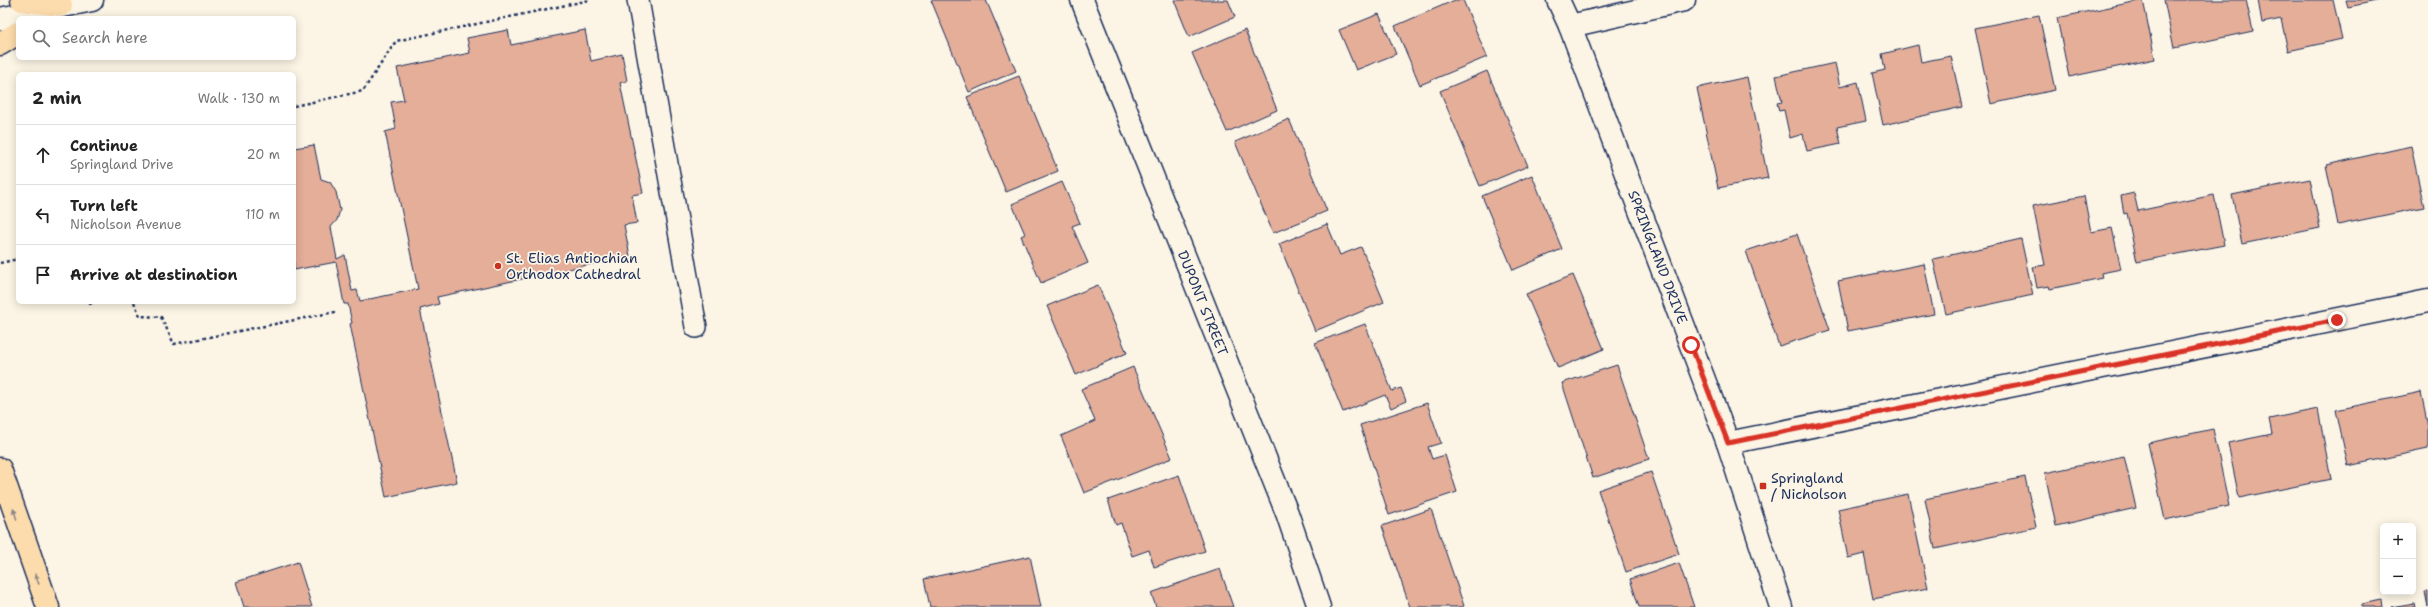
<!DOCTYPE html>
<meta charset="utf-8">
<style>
:root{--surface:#fff;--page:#f2f2f2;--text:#222;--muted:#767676;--line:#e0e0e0}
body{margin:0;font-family:"Shantell Sans",sans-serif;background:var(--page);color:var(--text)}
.controls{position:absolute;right:12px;bottom:12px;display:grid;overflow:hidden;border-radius:6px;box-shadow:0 2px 10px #0003}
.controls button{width:36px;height:36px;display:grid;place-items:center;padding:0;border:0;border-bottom:1px solid var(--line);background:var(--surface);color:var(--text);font:20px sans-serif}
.stop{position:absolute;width:12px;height:12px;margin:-9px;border:3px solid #d93025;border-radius:50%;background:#fff}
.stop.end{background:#d93025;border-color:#fff;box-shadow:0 1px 4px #0008}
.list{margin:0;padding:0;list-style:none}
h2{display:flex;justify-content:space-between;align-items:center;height:52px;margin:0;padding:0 16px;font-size:17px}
h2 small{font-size:13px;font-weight:400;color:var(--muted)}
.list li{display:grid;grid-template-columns:26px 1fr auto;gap:12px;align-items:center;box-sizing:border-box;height:60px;padding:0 16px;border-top:1px solid var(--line)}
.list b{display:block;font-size:15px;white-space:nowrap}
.list p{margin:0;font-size:13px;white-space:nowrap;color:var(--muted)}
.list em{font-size:13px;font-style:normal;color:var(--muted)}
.icon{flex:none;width:22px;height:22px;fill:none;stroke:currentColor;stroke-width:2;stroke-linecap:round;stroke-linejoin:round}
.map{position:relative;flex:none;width:2428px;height:607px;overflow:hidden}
.search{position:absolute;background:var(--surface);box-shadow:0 2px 10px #0003;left:16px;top:16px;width:280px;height:44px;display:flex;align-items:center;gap:10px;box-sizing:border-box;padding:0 14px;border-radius:6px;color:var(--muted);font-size:15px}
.panel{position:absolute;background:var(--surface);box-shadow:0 2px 10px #0003;left:16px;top:72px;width:280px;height:232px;border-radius:6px}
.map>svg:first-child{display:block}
.building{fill:#e4ae99;stroke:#1b2f5e}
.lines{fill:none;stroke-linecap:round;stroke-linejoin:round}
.service-casing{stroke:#1b2f5e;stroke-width:24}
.minor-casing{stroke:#1b2f5e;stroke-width:25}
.tertiary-casing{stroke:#1b2f5e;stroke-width:25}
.primary-casing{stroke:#1b2f5e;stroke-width:25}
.path{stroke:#1b2f5e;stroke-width:2.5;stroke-dasharray:3 3;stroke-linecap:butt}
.service{stroke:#fcf5e5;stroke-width:21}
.minor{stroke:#fcf5e5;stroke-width:22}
.tertiary{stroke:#fcf5e5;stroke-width:22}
.primary{stroke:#fcdcac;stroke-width:22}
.oneway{fill:#8c8685}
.route{stroke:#d93025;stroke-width:5}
.poi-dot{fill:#c8321e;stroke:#fcf5e5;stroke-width:1.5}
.labels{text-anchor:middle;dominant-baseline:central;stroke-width:3.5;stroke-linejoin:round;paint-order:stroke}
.street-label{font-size:14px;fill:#1b2f5e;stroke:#fcf5e5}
.poi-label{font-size:14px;fill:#1b2f5e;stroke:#fcf5e5;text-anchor:start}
</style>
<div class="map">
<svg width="2428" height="607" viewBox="0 0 2428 607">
<rect width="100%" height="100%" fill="#fcf5e5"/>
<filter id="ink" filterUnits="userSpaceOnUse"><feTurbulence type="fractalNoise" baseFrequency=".025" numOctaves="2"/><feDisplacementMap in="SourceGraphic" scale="8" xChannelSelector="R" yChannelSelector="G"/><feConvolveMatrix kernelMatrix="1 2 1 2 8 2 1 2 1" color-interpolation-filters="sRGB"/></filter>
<g filter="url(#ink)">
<g class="building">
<polygon points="931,0 986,0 1016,71 969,92"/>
<polygon points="1174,0 1228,0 1235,17 1189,37"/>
<polygon points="1455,0 1463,0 1487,57 1420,85 1395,26"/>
<polygon points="2143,0 2155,59 2069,77 2057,18"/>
<polygon points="2164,0 2246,0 2253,31 2174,48"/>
<polygon points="2258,0 2333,0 2342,39 2288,51 2281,19 2262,23"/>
<polygon points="2346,0 2381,0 2348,7"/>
<polygon points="1379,14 1396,54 1356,70 1339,30"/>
<polygon points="2039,15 2055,90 1991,104 1975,28"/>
<polygon points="508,30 511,45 585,30 591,61 622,54 627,81 620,83 643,193 632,195 637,223 624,225 630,256 437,297 439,304 420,309 457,482 386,497 350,324 352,323 348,304 344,304 336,262 294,270 294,148 314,145 321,179 330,182 336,192 340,210 337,220 331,227 337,259 345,255 352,291 357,290 360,301 418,289 385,132 396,129 391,102 404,100 397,68 470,53 467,38"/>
<polygon points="1245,30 1277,110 1227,132 1192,53"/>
<polygon points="1918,45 1921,62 1951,56 1962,107 1883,125 1872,73 1885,70 1882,54"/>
<polygon points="1835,63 1840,87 1858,82 1866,121 1837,127 1841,144 1807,151 1803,134 1790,138 1784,110 1779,111 1777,103 1782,102 1776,76"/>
<polygon points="1487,71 1528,166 1480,186 1440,91"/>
<polygon points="1019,76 1058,171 1006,192 967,97"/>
<polygon points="1747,77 1768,178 1718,188 1697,88"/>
<polygon points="1289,119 1327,211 1273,233 1235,142"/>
<polygon points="2411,146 2424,207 2338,225 2326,165"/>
<polygon points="1532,175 1562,249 1513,270 1482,196"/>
<polygon points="2310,179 2320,228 2242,244 2232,195"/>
<polygon points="1062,182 1080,223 1072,226 1088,263 1041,283 1021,236 1025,234 1012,204"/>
<polygon points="2134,193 2138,211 2214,195 2224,245 2137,262 2127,213 2124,214 2121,196"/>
<polygon points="2084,196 2091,232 2112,228 2121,269 2101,273 2102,278 2050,289 2049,286 2037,288 2033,267 2045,265 2033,206"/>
<polygon points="1327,224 1340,255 1361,247 1384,302 1315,331 1279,244"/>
<polygon points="1797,234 1830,330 1779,346 1746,251"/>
<polygon points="2021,239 2033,295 1946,314 1933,259"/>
<polygon points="1924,264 1934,314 1848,331 1838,281"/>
<polygon points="1573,275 1604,349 1558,368 1526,294"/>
<polygon points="1098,285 1127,353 1076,375 1047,306"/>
<polygon points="1365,324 1392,391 1401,388 1406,401 1391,408 1385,395 1343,412 1315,343"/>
<polygon points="1617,365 1649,459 1593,478 1562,383"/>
<polygon points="1133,367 1172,458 1084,493 1061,436 1095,421 1081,389"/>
<polygon points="2421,392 2428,426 2428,449 2348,466 2336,410"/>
<polygon points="1427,403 1441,443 1428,447 1432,459 1445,455 1457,492 1389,515 1360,425"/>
<polygon points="2318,409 2331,479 2239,498 2228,443 2272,434 2269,419"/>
<polygon points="2213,429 2229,506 2165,520 2148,443"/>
<polygon points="2124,456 2136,508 2056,526 2045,473"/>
<polygon points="1651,472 1679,554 1626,572 1598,490"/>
<polygon points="1179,475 1205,551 1154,567 1149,550 1132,556 1121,523 1116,525 1108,500"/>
<polygon points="2025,477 2036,527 1935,549 1925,499"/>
<polygon points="1908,494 1928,588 1873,599 1864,554 1848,558 1838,509"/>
<polygon points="1431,509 1464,606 1462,607 1410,607 1382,526"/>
<polygon points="1030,556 1041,607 930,607 924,579"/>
<polygon points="298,562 312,607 244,607 236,582"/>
<polygon points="1679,563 1694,607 1639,607 1630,579"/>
<polygon points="1220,569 1233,607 1156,607 1151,593"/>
<polygon points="2425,592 2428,592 2428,607"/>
<polygon points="2382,600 2383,607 2361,607 2361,604"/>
<polygon points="2414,603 2415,607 2391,607"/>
</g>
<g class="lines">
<defs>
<polyline id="service" points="638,0 696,327"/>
<g id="minor">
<polyline points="1082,0 1287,513 1319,607"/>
<polyline points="1570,26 1684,0"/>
<polyline points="1728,443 2428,301"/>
</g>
<g id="tertiary">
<polyline points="1558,0 1570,26 1728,443 1781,607"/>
<polyline points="0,19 92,0"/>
</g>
<g id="primary">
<polyline points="22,0 61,5"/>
<polyline points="0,44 18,33"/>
<polyline points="0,469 48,607"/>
</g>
</defs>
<use href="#service" class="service-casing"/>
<use href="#minor" class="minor-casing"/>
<use href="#tertiary" class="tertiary-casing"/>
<use href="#primary" class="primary-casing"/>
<g class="path">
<polyline points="294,106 363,91 396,41 590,0"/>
<polyline points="0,263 18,259"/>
<polyline points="134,302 140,316 161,317 174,344 335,312"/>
<polyline points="89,304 95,302"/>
</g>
<use href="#service" class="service"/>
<use href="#minor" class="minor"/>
<use href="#tertiary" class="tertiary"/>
<use href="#primary" class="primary"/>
</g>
<defs><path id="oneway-solid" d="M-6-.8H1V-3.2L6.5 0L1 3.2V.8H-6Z"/></defs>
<g class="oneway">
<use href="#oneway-solid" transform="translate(15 514) rotate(-108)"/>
<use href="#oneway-solid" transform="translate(37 579) rotate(-110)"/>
</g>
</g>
<g class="lines" filter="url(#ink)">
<polyline class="route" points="1691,345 1728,443 2337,320"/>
</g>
<g class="poi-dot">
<circle cx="498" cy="266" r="4"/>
<rect x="1759" y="482" width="8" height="8" rx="2"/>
</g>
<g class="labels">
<g class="street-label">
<text transform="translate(1658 257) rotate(69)">SPRINGLAND DRIVE</text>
<text transform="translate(1203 303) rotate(68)">DUPONT STREET</text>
</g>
<g class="poi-label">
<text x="506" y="258">St. Elias Antiochian<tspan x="506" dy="16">Orthodox Cathedral</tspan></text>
<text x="1771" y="478">Springland<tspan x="1771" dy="16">/ Nicholson</tspan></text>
</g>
</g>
</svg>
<div class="controls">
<button>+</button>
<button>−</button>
</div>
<div class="stop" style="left:1691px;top:345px"></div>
<div class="stop end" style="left:2337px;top:320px"></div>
<div class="search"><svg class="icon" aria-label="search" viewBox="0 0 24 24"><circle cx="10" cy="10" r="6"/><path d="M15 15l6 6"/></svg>Search here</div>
<section class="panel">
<h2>2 min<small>Walk · 130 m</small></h2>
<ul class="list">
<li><svg class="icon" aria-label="ahead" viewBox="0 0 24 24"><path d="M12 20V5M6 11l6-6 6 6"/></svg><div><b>Continue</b><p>Springland Drive</p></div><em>20 m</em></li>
<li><svg class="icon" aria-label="left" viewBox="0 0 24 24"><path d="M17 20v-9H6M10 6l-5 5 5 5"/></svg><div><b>Turn left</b><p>Nicholson Avenue</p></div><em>110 m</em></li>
<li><svg class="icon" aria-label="arrive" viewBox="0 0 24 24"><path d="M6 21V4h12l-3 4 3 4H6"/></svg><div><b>Arrive at destination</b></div></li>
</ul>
</section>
</div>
